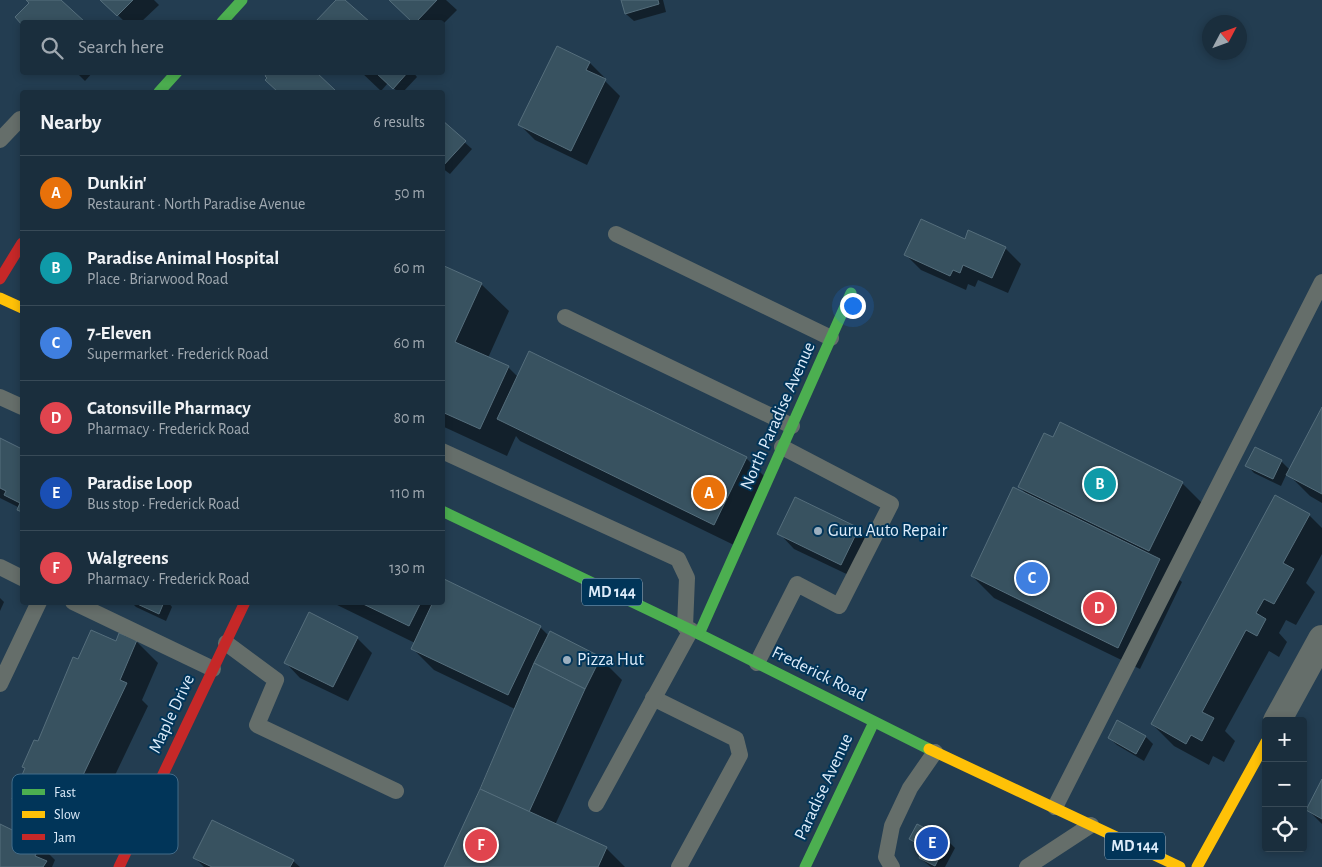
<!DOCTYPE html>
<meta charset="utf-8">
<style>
:root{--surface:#1a2e3d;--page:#273a48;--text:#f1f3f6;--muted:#9fa8b0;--line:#384a57;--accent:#95b2f1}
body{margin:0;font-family:"Alegreya Sans",sans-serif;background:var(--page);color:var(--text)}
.controls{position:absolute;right:15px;bottom:15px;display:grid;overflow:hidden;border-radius:5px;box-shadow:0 2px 8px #0003}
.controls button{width:45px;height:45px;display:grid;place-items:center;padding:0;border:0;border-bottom:1px solid var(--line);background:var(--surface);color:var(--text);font:25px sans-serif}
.compass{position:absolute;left:1202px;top:15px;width:45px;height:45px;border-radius:50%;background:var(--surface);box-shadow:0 2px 8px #0003;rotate:49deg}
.you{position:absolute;left:852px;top:305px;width:18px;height:18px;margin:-12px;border:4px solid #fff;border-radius:50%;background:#1a73e8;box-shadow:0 0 0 8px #1a73e833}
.badge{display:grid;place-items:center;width:32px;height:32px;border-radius:50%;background:var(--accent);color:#fff;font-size:16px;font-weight:700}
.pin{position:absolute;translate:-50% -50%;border:2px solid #fff;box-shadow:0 1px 5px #0006}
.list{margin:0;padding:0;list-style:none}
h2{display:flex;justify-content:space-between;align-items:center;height:65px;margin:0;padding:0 20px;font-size:21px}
h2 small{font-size:16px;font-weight:400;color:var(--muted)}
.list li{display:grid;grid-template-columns:32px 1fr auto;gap:15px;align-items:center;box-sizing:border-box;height:75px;padding:0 20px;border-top:1px solid var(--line)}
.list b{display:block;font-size:19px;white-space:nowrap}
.list p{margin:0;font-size:16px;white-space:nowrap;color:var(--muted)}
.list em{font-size:16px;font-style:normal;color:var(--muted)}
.icon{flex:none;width:28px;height:28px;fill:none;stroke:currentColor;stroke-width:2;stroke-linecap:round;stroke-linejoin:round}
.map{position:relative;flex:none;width:1322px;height:867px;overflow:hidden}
.search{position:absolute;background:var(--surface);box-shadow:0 2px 8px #0003;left:20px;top:20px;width:425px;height:55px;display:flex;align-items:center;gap:12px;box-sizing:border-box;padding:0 18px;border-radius:5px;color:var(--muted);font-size:19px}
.panel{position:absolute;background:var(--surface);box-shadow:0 2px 8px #0003;left:20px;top:90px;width:425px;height:515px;border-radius:5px}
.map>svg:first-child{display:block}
.shadow{fill:#0007}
.building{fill:#385260;stroke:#556e7c}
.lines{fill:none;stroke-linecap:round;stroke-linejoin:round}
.lane{stroke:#656e6a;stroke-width:16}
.street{stroke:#656e6a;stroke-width:28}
.fast{stroke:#4caf50;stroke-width:11}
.slow{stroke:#ffc107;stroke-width:11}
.jam{stroke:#c62828;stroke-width:11}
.poi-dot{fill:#9cafbf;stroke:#013559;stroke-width:2}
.labels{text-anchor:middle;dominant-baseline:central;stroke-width:4;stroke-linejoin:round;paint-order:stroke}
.shield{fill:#013559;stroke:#9bb5ca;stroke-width:1}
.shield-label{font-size:16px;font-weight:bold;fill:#ddecfa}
.street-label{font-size:18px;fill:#ddecfa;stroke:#013559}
.poi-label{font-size:18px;fill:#ddecfa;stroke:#013559;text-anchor:start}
.key{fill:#013559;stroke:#436c89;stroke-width:1}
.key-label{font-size:14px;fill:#ddecfa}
</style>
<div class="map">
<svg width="1322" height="867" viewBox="0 0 1322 867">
<rect width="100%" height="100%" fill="#233d51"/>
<g class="shadow">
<polygon points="28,0 59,0 83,22 22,23 17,17 31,3"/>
<polygon points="102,0 154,0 159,5 141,22 125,22"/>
<polygon points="338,0 344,0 368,22 316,22"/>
<polygon points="390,0 446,0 457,10 442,25 442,22 413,22"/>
<polygon points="622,0 663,0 666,12 634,21 626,14"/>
<polygon points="590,63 605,78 604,80 620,96 587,165 535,140 520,125"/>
<polygon points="76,72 93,72 85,81"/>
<polygon points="315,72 335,92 280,92 267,80"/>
<polygon points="361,72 413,72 417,77 403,92 398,92 388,83 381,91"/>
<polygon points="442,122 472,149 450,174 442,168"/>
<polygon points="969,232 1005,248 1021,264 1008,293 978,280 975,287 968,284 966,290 921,270 906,255 965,240"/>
<polygon points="442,267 481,284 509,311 488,358 508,367 518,377 746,458 768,480 736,546 520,441 516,436 507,456 442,426"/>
<polygon points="1322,410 1322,503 1310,496 1287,473 1281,486 1254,473 1247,465 1281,461 1290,470"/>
<polygon points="0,439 22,451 22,514 18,507 0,498"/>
<polygon points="1182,483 1204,505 1171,572 1182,582 1140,669 994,598 972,576 1029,496 1019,487"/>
<polygon points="1276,497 1309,515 1322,528 1322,554 1306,583 1315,592 1296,625 1286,620 1279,633 1287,642 1279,657 1269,651 1225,731 1235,741 1224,762 1213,756 1209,765 1174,746 1152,724"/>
<polygon points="796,499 858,529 874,545 857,579 794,549 779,533"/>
<polygon points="444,581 540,627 549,636 550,633 600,658 622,680 555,825 606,848 625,867 445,867 515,709 434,670 412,648 415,643 331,602 442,602 442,584"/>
<polygon points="0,598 4,602 0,611"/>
<polygon points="131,602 168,602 172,607 166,621 136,607"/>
<polygon points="357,638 372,653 348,701 300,678 285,662"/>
<polygon points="136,641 158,663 142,700 148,706 96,815 88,811 72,849 49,839 27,817 29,814 14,799 26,770 23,767 39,743 79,661 116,642"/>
<polygon points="1118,722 1146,737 1153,744 1144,761 1117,745 1109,738"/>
<polygon points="1322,781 1322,824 1307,809"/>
<polygon points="918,825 948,841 955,848 945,867 931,867 920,858 924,850 918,847 911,839"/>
<polygon points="0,826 40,845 55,860 52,867 0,867"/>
<polygon points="195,858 293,861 300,867 204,867"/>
</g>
<g class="building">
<polygon points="26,0 61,0 85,22 22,22 22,25 15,17 29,3"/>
<polygon points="100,0 133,0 117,16"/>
<polygon points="336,0 345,0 370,22 315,22"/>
<polygon points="389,0 437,0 416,22 412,22"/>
<polygon points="621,0 658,0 659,4 625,14"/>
<polygon points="557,46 590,62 586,70 606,79 571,151 518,125"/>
<polygon points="268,72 316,72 335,90 333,92 278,92 265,80 267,78 265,76"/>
<polygon points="375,72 408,72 393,89"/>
<polygon points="442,120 466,141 442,167"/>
<polygon points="921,219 965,239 968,230 1006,247 992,278 963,265 960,273 953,270 950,276 904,255"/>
<polygon points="442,265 482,283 455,342 509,366 480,429 442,412"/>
<polygon points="529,351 747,457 714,525 497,419"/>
<polygon points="1322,407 1322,494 1286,475"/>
<polygon points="1060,422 1183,482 1149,551 1018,487 1044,433 1053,437"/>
<polygon points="0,438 22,449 22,512 17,510 20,503 4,495 6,491 0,488"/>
<polygon points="1255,447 1282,460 1273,479 1245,466"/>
<polygon points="1013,487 1160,559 1118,648 971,576"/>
<polygon points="1275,495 1310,514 1283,563 1294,569 1274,604 1264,599 1256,613 1266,619 1257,636 1246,630 1202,712 1214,718 1202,741 1191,735 1186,744 1151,724"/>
<polygon points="795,497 859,528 841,565 777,534"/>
<polygon points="444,579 541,626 508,695 411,649 433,602 442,602"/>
<polygon points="133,602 164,602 159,614"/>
<polygon points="359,602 421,602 409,626"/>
<polygon points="309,612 358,637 333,687 284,663"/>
<polygon points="91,630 116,641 119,633 137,640 120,680 127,683 74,794 66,790 50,828 26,818 30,807 12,799 25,768 22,767 34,740 38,741 73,657 78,659"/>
<polygon points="550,631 601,657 585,689 534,663"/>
<polygon points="534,663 585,689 529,812 480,789"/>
<polygon points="1117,720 1146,736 1136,754 1108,738"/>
<polygon points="1322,779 1322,819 1306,810"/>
<polygon points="480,789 607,847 598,867 444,867"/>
<polygon points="212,820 294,860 290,867 212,867 193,858"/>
<polygon points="0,824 41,844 35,856 47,861 43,867 0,867"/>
<polygon points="917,824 948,840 935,866 919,858 924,847 909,839"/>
</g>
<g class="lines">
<g class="lane">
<polyline points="0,140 20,119 22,121"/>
<polyline points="616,234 831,338"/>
<polyline points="565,317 792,426"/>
<polyline points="0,397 22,407"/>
<polyline points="442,451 678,559 687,578 685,627"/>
<polyline points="0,567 22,578"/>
<polyline points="73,602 213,669"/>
<polyline points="226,643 276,680 257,725 396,791"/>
<polyline points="757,663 797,584 839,606 891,504 782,447"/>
<polyline points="0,684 39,602"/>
<polyline points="653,698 736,739 740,755 679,867"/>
<polyline points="596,804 691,630"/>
<polyline points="1055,807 1322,282"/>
<polyline points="892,867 886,857 892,826 910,788 935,752"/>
<polyline points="1027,867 1091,825"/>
</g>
<polyline class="street" points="1277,721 1322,639"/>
<g class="fast">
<polyline points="222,22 242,0"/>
<polyline points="159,92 177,72"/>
<polyline points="442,511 691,630 929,749"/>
<polyline points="699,634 851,293"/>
<polyline points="805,867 874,722"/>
</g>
<g class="slow">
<polyline points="0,298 22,308"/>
<polyline points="929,749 1180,867"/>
<polyline points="1197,867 1266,742"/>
</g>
<g class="jam">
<polyline points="0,279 22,243"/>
<polyline points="119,867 245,602"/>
</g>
</g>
<g class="poi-dot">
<circle cx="818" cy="531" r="5"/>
<circle cx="567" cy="660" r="5"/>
</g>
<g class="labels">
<g class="shield">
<rect x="582" y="578.5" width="60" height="27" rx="4"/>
<rect x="1105" y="832.5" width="60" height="27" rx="4"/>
</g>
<g class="shield-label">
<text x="612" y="592">MD 144</text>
<text x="1135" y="846">MD 144</text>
</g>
<g class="street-label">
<text transform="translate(778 416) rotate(-66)">North Paradise Avenue</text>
<text transform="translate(819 674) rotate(26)">Frederick Road</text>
<text transform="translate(172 714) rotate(-65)">Maple Drive</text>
<text transform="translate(824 787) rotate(-65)">Paradise Avenue</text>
</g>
<g class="poi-label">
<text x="828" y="531">Guru Auto Repair</text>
<text x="577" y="660">Pizza Hut</text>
</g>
</g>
<rect x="12" y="774" width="166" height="80" rx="8" class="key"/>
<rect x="22" y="789" width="23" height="6" fill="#4caf50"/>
<rect x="22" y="811" width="23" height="7" fill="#ffc107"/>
<rect x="22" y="834" width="23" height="6" fill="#c62828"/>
<g class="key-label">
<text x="54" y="797">Fast</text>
<text x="54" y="819">Slow</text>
<text x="54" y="842">Jam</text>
</g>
</svg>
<div class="controls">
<button>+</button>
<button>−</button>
<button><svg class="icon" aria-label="locate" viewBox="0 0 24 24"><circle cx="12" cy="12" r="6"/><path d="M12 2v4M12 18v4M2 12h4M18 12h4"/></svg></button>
</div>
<svg class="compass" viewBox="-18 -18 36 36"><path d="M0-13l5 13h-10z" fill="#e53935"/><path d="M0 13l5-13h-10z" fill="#9fa8b0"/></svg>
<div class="you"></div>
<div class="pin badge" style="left:709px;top:493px;background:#e8710a">A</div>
<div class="pin badge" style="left:1100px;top:484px;background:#0f9aa8">B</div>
<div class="pin badge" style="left:1032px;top:578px;background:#3f7fe0">C</div>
<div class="pin badge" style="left:1099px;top:608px;background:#e0444e">D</div>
<div class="pin badge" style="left:932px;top:843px;background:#1a4fb4">E</div>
<div class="pin badge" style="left:481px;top:845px;background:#e0444e">F</div>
<div class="search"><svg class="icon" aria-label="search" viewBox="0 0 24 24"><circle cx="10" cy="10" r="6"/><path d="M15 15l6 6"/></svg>Search here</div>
<section class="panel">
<h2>Nearby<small>6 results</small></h2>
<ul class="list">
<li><span class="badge" style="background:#e8710a">A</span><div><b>Dunkin'</b><p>Restaurant · North Paradise Avenue</p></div><em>50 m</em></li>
<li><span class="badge" style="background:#0f9aa8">B</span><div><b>Paradise Animal Hospital</b><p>Place · Briarwood Road</p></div><em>60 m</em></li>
<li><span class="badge" style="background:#3f7fe0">C</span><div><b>7-Eleven</b><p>Supermarket · Frederick Road</p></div><em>60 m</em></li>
<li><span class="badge" style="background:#e0444e">D</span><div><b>Catonsville Pharmacy</b><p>Pharmacy · Frederick Road</p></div><em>80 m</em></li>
<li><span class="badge" style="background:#1a4fb4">E</span><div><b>Paradise Loop</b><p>Bus stop · Frederick Road</p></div><em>110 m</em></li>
<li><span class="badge" style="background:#e0444e">F</span><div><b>Walgreens</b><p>Pharmacy · Frederick Road</p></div><em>130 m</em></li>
</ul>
</section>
</div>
